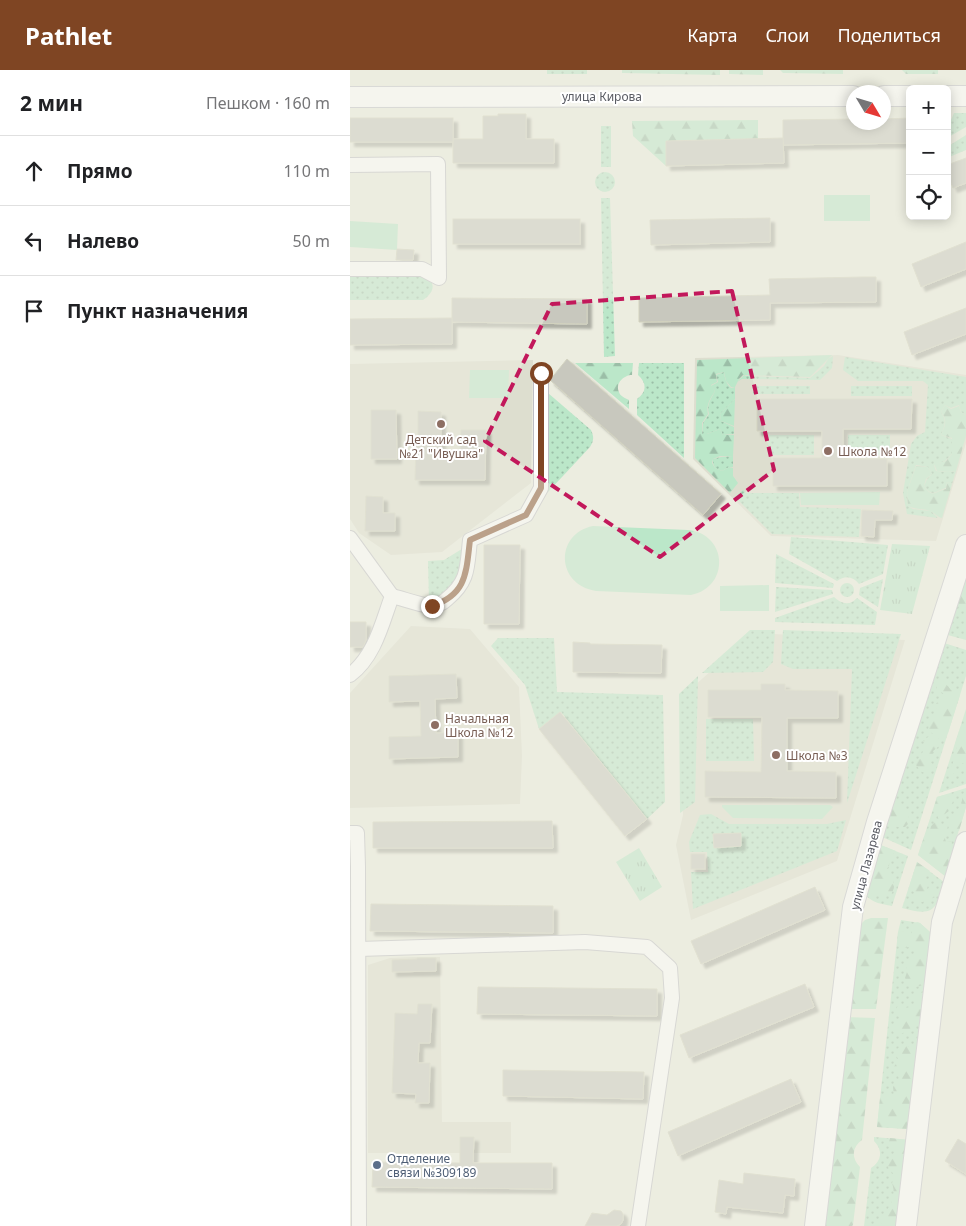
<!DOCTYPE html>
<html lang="ru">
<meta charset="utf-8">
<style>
:root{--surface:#fff;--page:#f6f6f6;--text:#202124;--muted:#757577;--line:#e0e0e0;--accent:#7f4523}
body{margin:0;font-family:"Noto Sans",sans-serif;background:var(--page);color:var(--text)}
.controls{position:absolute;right:15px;top:15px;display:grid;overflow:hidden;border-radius:8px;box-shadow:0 2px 12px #0003}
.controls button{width:45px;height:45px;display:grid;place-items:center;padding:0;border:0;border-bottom:1px solid var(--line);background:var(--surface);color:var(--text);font:25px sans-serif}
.compass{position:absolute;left:496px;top:15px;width:45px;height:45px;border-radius:50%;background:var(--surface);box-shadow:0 2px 12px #0003;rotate:128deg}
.stop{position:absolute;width:15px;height:15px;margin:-11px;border:4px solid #7f4523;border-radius:50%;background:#fff}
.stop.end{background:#7f4523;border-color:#fff;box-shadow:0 1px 5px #0008}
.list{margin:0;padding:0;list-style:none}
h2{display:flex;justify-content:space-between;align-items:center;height:65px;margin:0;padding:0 20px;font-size:21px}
h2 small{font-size:16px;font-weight:400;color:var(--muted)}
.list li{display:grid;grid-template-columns:32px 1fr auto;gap:15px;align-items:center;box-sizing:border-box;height:70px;padding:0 20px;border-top:1px solid var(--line)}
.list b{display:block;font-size:19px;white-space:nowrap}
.list em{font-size:16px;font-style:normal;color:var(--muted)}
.icon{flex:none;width:28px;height:28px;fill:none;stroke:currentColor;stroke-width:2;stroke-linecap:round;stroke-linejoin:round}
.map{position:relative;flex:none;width:616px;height:1156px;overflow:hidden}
header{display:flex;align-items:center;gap:30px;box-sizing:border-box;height:70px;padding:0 25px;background:var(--accent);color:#fff}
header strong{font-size:24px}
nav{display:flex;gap:28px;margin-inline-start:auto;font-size:18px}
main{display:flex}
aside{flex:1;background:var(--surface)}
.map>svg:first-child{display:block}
.education{fill:#dddecf}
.grass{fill:url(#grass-dots)}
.forest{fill:url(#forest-firs)}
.park{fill:url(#park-tufts)}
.pitch{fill:#bbe7c9}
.building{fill:#c8c8be;stroke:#d2d2bf;filter:url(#shadow)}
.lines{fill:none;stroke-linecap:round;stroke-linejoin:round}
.minor-casing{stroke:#bebec5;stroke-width:16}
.secondary-casing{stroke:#c0c1ca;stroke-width:22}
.minor{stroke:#fff;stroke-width:14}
.secondary{stroke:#fff;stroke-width:20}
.route{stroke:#7f4523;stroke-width:6}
.marked{fill:none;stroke:#c2185b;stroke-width:4;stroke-dasharray:10 6;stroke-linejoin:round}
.education-dot{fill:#8d6e63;stroke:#fff;stroke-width:2}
.service-dot{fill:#5c6f8a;stroke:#fff;stroke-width:2}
.labels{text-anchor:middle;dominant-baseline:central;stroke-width:4;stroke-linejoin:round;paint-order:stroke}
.street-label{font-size:12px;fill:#595b63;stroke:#fff}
.education-label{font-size:12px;fill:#785e54;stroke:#fff;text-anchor:start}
.service-label{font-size:12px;fill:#4e5e75;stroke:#fff;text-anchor:start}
</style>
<header>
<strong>Pathlet</strong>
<nav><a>Карта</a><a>Слои</a><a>Поделиться</a></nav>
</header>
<main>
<aside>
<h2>2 мин<small>Пешком · 160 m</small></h2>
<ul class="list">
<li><svg class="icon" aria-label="ahead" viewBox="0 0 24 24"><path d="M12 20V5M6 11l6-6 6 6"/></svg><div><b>Прямо</b></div><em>110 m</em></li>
<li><svg class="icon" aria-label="left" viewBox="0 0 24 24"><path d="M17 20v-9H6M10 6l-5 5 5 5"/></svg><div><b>Налево</b></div><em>50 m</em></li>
<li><svg class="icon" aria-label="arrive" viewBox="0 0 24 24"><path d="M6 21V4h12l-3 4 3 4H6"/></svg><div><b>Пункт назначения</b></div></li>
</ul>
</aside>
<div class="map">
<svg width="616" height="1156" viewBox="0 0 616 1156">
<defs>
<pattern id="grass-dots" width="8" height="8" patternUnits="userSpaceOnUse" patternTransform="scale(1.25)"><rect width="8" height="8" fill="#bbe7c9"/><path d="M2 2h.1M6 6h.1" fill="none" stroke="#9bbea7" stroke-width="1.8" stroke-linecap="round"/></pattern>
<pattern id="forest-firs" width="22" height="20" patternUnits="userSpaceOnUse" patternTransform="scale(1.25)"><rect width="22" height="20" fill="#bbe7c9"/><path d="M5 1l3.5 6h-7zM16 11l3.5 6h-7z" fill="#9bbea7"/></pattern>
<pattern id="park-tufts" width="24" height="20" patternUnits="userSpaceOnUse" patternTransform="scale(1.25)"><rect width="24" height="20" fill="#bbe7c9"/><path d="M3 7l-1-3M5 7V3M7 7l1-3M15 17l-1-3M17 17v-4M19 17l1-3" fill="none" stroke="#9bbea7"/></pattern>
<filter id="shadow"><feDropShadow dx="4.5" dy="4.5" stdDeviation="1" flood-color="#0004"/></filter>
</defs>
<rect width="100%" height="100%" fill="#ecede0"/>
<g class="education">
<polygon points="488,285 616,305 616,373 586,471 421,466 343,389 345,288"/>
<polygon points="183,290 181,413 92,482 41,485 9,463 0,449 0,294"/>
<polygon points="61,556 120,559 169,617 172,686 170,734 0,738 0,623"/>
<polygon points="403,563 555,570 487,791 341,850 326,775 333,745 333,626"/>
<polygon points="63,887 90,887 92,1052 161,1052 161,1083 18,1083 18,895 40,888"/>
</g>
<g class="grass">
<rect x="197" y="0" width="40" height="4"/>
<polygon points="604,43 616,43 616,57 597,68 597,59"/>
<rect x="251" y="56" width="10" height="41"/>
<polygon points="616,65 616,80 597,88 597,77"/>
<circle cx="255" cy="112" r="10"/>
<polygon points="251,128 260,128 265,286 254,287"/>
<path d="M72,206C87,211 85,222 73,230H0V207Z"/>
<polygon points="483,286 482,298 470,310 392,309 387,312 394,305 396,306 460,308 474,296 478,289"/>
<path d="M495,287L616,307V345L611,342L609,335L601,338L595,335L591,342C597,350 595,356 591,365L602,369V384L595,391L584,395L586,401L598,402L606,401L602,414L597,412L596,418C585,421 583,428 574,416L577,409L582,404L578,397L566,395L557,422L558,436L563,439L581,441L588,448L557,444L553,423L561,374L567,366L575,362L578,315L573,311H508L493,300Z"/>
<path d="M289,293H334V388L287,345V329C297,322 297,313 288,305Z"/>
<path d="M374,302C375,309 376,313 381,318L385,317V329L370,344L371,351L384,357V364L373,365L370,359L357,364L352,365L353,353L359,344C356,335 361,329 365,321L361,316L368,312L366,305Z"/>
<rect x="403" y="316" width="57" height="8"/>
<rect x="501" y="316" width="61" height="10"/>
<path d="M198,323L241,360C244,367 244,370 240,377L198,422Z"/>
<rect x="418" y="365" width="46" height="20"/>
<rect x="498" y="365" width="42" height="20"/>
<polygon points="383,386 383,397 379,397 372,401 365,398 363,393 363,389 371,387"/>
<polygon points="393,420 396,423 449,423 450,437 511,439 509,467 422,464 385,427"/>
<path d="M441,467L538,475L533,504L509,514C503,506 495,505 487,511L439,484Z"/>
<polygon points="115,477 110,509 97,524 79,532 78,491 94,490"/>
<polygon points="426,484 484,514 483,518 425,513"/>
<polygon points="616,493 616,570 594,564"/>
<polygon points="533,509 528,537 509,525 510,518"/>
<circle cx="497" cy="520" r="7"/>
<polygon points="426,517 482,520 483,524 425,542"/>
<path d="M484,527C491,534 500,536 507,528L527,542L525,555L425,552V548Z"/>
<polygon points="400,560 425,560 423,592 413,602 352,603"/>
<polygon points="433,560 551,564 497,733 502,599 443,599 431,594"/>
<polygon points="148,568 204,568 207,622 313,625 315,732 297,749 211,642 189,659 175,615 141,576"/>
<polygon points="591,572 616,580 616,606 561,780 530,766"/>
<polygon points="348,606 345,732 330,743 329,624"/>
<polygon points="616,639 616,714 589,723"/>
<polygon points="356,649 403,649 404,691 356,691"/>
<polygon points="616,718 616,737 595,806 568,785 587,727"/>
<polygon points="361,744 379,754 477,754 496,750 487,781 343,839 341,802 358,802 357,782 340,782 339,772 350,745"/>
<path d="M528,774L558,786L542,836C531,834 524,833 516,826Z"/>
<path d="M567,792L594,812C586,840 584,847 552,838Z"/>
<polygon points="551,850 570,853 580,862 581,869 557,1059 527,1057 548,862"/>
<path d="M524,1067L559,1070L548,1156H514L521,1098C532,1091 533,1080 524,1071Z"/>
</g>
<g class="forest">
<polygon points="272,0 370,0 370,5 272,3"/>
<polygon points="379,0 413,0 413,5 379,4"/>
<polygon points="430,0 493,0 493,4 433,3"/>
<polygon points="552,0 588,0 588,4 556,4"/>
<polygon points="408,50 408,69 316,71 316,96 283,66 282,51"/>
<path d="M482,285L460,307L393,305L389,309L385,317H381L376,311L374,302L366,304L367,312L361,315L365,321C360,329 356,335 358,344L352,353V364H357L370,359L373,365H384L383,386H370L363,389L362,393L365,398L372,401L379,397L383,398V406L388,413L380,423L345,388L347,290Z"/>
<path d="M225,293H283L282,305C274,305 265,313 269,322C270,326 275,328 279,330V339Z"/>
<polygon points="385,329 384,356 371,351 370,344"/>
<path d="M595,335L601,339L609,336L611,342L616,345V366L606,401L598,402L587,401L584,394L596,391L602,384V368L591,365C595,356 598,350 591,342Z"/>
<path d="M566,396L578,397L582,404L576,409L574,416C583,429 585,421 596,419L597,412L602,414L592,448C587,447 585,443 580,441C573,438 565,440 558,436L557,422Z"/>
<path d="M616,493V540L610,539C606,529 612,521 615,511L612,506Z"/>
<polygon points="590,607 601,620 606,620 610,625 598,663 591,666 587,670 589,676 583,681 583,685 579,687 579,694 582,693 583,698 579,704 572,702 565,694 574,680 576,675 573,671 578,667 584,666 583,664 578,660 580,650 589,642 586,638 586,634 589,630 594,631 597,630 594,624 587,619 586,610"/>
<path d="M609,661H616V692L611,694L609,689C604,692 604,698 604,703L600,707C600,696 606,688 607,678L604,677Z"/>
<polygon points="616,720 616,737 609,761 605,760 601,756 601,750 607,745 607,740 611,736 613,724"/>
<polygon points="594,725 601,727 603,732 599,736 600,740 595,744 592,745 593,749 588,748 589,741 584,737 587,727"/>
<path d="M545,732C558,737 554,740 561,751L555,757H548L536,754L539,738Z"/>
<polygon points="586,751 589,755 590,759 598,754 597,761 594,765 596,772 602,771 601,775 604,776 595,806 568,785 574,767 580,760 581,756"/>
<path d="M528,774L546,781L540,787L539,796L536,800V804C544,809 547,816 541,824L533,825H522L519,819L515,818Z"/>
<polygon points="567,792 580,801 573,808 576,810 578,815 577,819 584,817 587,821 586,827 580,829 574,829 573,832 567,831 564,822 562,820 560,814"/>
<polygon points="521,848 538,848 526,939 497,939 509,856 515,850"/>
<polygon points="567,852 570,853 580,862 581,869 575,915 565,917 557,912 555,908 557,902 556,896 566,885 566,879 563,876 554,878 547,876 548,862 553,861 561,865 564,855"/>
<path d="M574,922L570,954H565C560,960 555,963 547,965L543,962L542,957L548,955L551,952L549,947L545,942L548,935L551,939L564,936L565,925Z"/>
<path d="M495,947L525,948L512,1070C502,1077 501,1088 510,1097L503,1155L502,1156H471Z"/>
<polygon points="555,974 566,983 557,1059 527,1057 530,1028 535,1026 544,1025 543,1017 549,1009 547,1002 543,998 549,990 544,983 548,978"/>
<path d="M540,1068L559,1070L548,1156H534L530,1152C537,1137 548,1131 542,1113L545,1106L538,1097L539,1088L545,1082L538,1076Z"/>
</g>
<g class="park">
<polygon points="542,474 580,476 562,544 530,540"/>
<polygon points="289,778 312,817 290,831 266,792"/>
</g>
<g class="pitch">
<rect x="474" y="125" width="46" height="26"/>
<polygon points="0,151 48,154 47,180 0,177"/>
<polygon points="120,300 159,300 158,328 119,328"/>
<polygon points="530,422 529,435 451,435 450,423"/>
<path d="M243,456L338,460C378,464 380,517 341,525L246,521C206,515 204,464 243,456Z"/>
<polygon points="419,515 419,541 370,541 370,516"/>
<polygon points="372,735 480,735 483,737 472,749 383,748 372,737"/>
</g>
<g class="building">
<polygon points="148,44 176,44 176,69 204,69 204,93 103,93 103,69 133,69 133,46 148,46"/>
<rect x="0" y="48" width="103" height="24"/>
<polygon points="560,48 560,73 433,75 433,50 504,49 504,52 534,52 534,49"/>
<polygon points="433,68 434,93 316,96 316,71"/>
<polygon points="616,88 616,113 603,118 597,103 597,95"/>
<polygon points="420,148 420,172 301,175 300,150"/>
<rect x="103" y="149" width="127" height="25"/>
<polygon points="616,172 616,199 571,217 562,194"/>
<polygon points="47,179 64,180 63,190 46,190"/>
<polygon points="512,207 526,207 526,232 420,233 420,250 289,252 289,228 420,225 419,209"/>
<polygon points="102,228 237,229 237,254 102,252"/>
<polygon points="616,238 616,264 562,285 554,262"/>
<polygon points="102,248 102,274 0,275 0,249"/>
<polygon points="217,289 371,424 353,445 200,310"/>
<polygon points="407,329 562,329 561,359 493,359 493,389 537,389 537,416 423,416 423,388 472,388 472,361 407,361"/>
<polygon points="21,340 46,340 47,389 21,389"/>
<polygon points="68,341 91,342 91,383 110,383 111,360 136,360 135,410 65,410 66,366 68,366"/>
<polygon points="16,426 33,427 33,443 45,443 45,461 15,461"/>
<polygon points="512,440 543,441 542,450 525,450 524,467 511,466"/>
<polygon points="134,475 170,475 169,554 134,554"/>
<polygon points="0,552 16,552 16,570 13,577 0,577"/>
<polygon points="223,572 240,573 240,574 312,575 311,603 223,602"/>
<polygon points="106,604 107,628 85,629 86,663 108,663 108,687 39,689 39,667 71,666 70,631 39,632 39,606"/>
<polygon points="411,614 435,614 435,620 488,621 488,648 437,648 437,701 486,702 486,728 355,727 355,701 411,702 412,647 358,647 358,620 411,620"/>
<polygon points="210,642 297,749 275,766 189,659"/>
<polygon points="202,751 203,778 23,778 23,752"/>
<polygon points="391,763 391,776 364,778 363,764"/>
<rect x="341" y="784" width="14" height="15"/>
<polygon points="465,817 475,840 351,894 341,871"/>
<polygon points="21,834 203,836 203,863 20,861"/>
<polygon points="67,888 86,888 86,901 42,902 42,890 67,889"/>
<polygon points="455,914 464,937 339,988 330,965"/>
<polygon points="128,917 307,919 307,946 127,944"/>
<polygon points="68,934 82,934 80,973 69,973 68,993 80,993 79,1033 65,1033 66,1024 42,1023 45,943 67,944"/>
<polygon points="153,1000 294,1002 293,1029 153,1026"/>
<polygon points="441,1009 451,1032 328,1086 318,1062"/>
<polygon points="110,1067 124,1067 123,1093 202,1093 202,1119 22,1117 23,1092 110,1093"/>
<polygon points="608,1069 616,1074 616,1104 595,1091"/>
<polygon points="394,1103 445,1109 444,1126 435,1125 433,1143 377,1137 376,1144 365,1142 369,1110 393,1114"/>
<polygon points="264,1140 271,1141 273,1144 273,1150 271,1154 267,1156 235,1156 242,1143 257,1145"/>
</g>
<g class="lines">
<defs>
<g id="minor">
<polyline points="0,95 88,94 89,208 72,199 0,199"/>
<path d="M0,468L42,526C32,553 25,586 0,605"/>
<path d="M42,526C54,529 67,534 80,536C85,537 93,533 97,529C119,511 117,497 120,470L176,445L191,418V303"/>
<polyline points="0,763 7,763 8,797 9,1156"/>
<polyline points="9,879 235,872 297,877 320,898 322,928 288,1156"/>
</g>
<g id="secondary">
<polyline points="534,26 560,26"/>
<polyline points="597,26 616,26"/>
<polyline points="0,27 503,26"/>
<polyline points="465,1156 503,837 527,752 616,475"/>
<polyline points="556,1156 592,852 616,772"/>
</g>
</defs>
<use href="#minor" class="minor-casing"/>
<use href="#secondary" class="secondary-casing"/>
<use href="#minor" class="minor"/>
<use href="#secondary" class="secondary"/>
</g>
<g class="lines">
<path class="route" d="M82,536C117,524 116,503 120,470L176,445L191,418V303"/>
</g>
<path d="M0 0H616V1156H0ZM382,221L424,400L310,487L135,371L202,234Z" fill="#ecede0" fill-opacity=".55" fill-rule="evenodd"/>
<path class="marked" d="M382,221L424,400L310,487L135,371L202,234Z"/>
<g class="education-dot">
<circle cx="91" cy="354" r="5"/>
<circle cx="478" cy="381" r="5"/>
<circle cx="85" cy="655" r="5"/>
<circle cx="426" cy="685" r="5"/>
</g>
<circle class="service-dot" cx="27" cy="1095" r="5"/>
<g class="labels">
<g class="street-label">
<text x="252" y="26">улица Кирова</text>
<text transform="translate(516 795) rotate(-75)">улица Лазарева</text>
</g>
<g class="education-label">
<text x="91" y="369" text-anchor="middle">Детский сад<tspan x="91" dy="14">№21 "Ивушка"</tspan></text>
<text x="488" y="381">Школа №12</text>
<text x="95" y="648">Начальная<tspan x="95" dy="14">Школа №12</tspan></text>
<text x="436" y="685">Школа №3</text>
</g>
<g class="service-label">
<text x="37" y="1088">Отделение<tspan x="37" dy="14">связи №309189</tspan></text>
</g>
</g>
</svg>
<div class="controls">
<button>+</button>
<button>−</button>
<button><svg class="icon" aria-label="locate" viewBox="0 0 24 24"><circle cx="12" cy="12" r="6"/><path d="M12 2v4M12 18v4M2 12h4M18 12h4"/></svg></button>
</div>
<svg class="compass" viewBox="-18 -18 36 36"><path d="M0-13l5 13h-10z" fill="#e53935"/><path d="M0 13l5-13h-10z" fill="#757577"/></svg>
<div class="stop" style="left:191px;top:303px"></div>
<div class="stop end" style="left:82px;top:536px"></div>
</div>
</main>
